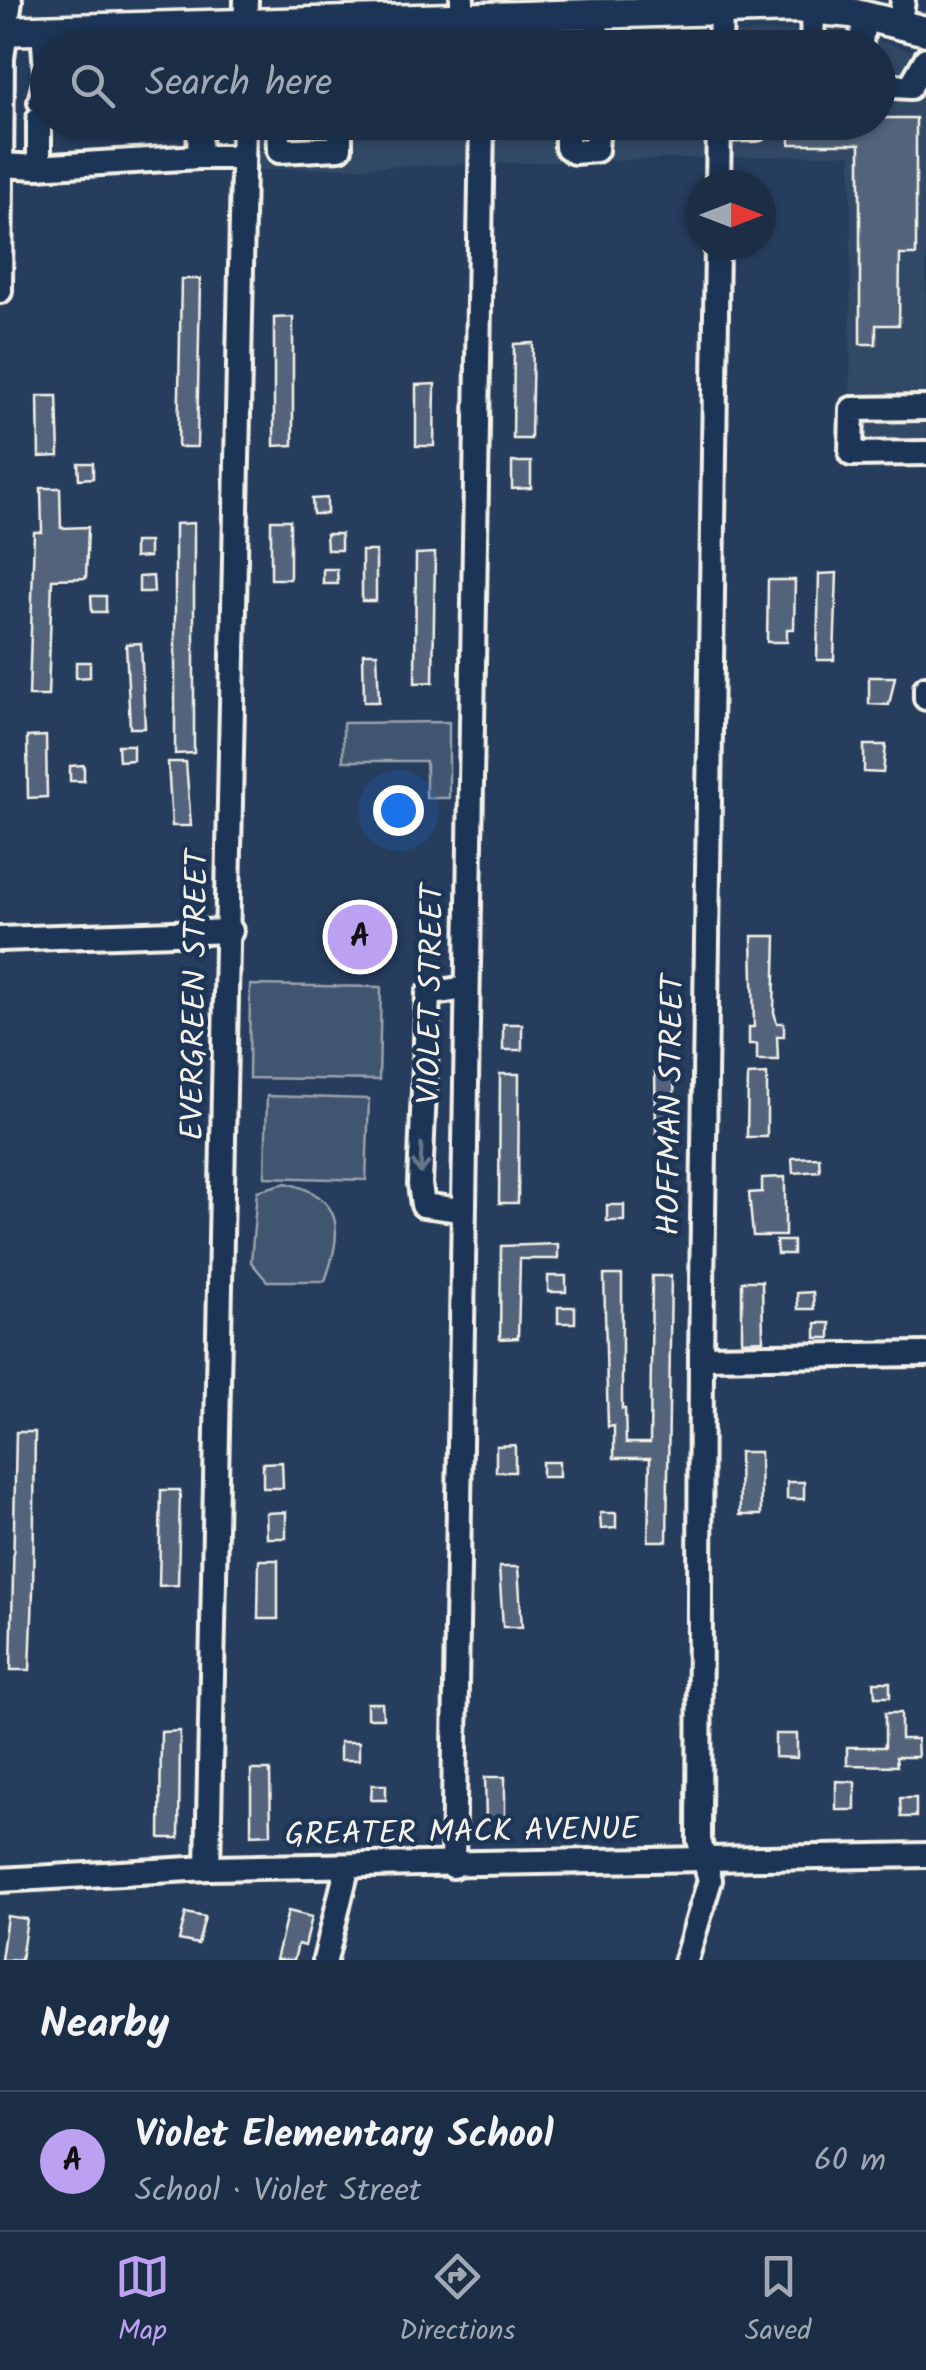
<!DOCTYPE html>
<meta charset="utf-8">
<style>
:root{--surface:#1c2e46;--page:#25364d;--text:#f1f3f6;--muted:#a0a8b3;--line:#3a4a5f;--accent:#bca0f2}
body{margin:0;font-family:Kalam,sans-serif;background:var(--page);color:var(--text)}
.compass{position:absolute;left:686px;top:170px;width:90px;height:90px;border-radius:50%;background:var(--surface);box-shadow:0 2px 8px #0004;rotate:90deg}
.you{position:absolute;left:398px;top:810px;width:35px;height:35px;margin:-25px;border:8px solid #fff;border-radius:50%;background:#1a73e8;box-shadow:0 0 0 15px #1a73e833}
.badge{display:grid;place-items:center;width:65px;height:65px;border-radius:50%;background:var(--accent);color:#111;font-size:32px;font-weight:700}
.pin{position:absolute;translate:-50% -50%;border:5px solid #fff;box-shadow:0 2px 10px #0006}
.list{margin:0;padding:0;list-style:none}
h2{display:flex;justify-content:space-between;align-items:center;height:130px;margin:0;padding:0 40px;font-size:42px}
h2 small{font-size:32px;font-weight:400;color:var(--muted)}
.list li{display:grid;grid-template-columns:65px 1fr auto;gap:30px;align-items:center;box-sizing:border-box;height:140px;padding:0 40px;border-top:2px solid var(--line)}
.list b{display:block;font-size:38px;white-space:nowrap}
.list p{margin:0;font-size:32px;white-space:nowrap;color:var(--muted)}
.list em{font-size:32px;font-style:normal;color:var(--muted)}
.icon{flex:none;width:55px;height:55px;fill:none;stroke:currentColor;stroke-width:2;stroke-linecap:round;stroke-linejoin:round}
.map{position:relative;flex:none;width:926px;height:1960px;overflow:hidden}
.search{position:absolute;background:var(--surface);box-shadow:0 2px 8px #0004;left:30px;right:30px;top:30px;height:110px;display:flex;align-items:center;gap:25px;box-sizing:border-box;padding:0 35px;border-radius:55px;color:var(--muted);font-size:38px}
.sheet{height:270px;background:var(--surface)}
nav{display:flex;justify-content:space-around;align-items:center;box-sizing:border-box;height:140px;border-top:2px solid var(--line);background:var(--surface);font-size:28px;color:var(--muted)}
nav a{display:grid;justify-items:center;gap:5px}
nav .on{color:var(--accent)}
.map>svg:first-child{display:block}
.built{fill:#334966}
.green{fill:#40546f;stroke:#9aa2ac;stroke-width:2.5}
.building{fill:#52647b;stroke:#f4f1e8;stroke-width:2.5}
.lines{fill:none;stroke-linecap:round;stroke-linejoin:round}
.minor-casing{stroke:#f4f1e8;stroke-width:30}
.major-casing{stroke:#f4f1e8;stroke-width:35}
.minor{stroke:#1d3557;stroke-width:22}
.major{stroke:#1d3557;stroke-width:28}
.oneway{stroke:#68778a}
.labels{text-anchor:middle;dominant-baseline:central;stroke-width:9;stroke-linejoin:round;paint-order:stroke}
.street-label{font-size:32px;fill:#f4f1e8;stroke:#1d3557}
</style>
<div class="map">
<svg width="926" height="1960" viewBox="0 0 926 1960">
<rect width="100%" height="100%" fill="#263d5d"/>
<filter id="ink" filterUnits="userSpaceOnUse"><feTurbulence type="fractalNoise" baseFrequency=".01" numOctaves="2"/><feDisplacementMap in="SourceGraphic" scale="20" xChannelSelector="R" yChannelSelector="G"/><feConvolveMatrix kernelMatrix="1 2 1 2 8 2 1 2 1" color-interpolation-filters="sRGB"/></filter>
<g filter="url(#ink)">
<polygon class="built" points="837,29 926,55 926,464 850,467 851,154 255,170 256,123 878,122 878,48 353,47"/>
<g class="green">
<polygon points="449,722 449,798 426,798 426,761 343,761 343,723"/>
<polygon points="250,985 381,987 379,1080 249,1078"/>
<polygon points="267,1096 369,1099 366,1180 265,1177"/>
<path d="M286,1183C346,1197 342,1233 325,1281H267L251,1262L257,1191Z"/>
</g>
<g class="building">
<polygon points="878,118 916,118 916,255 900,255 899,325 876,325 876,344 860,344 860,144 790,144 790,122 878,122"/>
<polygon points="181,279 200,279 197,447 178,447"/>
<polygon points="293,317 293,445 274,446 274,318"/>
<polygon points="533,343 531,439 513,439 514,344"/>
<polygon points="435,384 434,446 416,446 416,385"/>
<polygon points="38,396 57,396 59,456 39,457"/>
<polygon points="512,462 531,462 531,488 512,489"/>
<polygon points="78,463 93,463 93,478 79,479"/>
<polygon points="41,488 60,488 61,528 88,527 86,578 52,579 48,696 29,696 34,532 42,532"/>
<polygon points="327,498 327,514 313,514 312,499"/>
<rect x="271" y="520" width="19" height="59"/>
<polygon points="194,523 194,753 175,754 175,524"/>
<polygon points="326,534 341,534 341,550 327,550"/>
<polygon points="134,542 149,542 149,557 134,558"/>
<rect x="362" y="551" width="14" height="50"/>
<polygon points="435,553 433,682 415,683 416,554"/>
<polygon points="323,569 337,569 338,584 323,584"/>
<polygon points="837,573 834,660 817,660 819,574"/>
<polygon points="153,576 154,592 139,592 139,577"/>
<polygon points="768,580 795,580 794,629 787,629 787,642 767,642"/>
<polygon points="91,596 106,596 106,612 92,612"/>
<polygon points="141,643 145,728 130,728 126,644"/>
<polygon points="363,653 377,653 379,702 364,702"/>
<polygon points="76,662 90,662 90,677 76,678"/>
<polygon points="869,677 895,677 889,705 869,704"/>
<polygon points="46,736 47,797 28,798 27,737"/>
<polygon points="118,745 133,745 133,760 119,761"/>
<polygon points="864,745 886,745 883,773 864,772"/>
<polygon points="168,762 186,762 191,826 172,826"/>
<polygon points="84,765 84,781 70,781 70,766"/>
<polygon points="752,936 776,936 774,1012 777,1023 784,1023 784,1036 777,1036 778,1060 757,1060 757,1044 749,1044 749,1027 754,1027"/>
<rect x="503" y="1024" width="19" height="26"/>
<polygon points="655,1072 674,1072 675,1133 656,1133"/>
<polygon points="500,1074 519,1074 518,1203 499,1203"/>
<polygon points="767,1074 767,1137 747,1137 748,1075"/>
<polygon points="819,1157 820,1171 793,1173 792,1158"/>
<polygon points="785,1177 785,1236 753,1236 749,1193 762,1192 762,1178"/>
<rect x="607" y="1205" width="17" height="16"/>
<polygon points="776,1241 793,1241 793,1254 777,1254"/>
<polygon points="558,1244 558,1259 520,1259 518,1338 500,1339 501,1246"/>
<polygon points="604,1275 622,1275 622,1409 625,1409 626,1443 650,1443 652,1276 671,1276 667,1541 648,1541 650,1458 614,1458 614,1426 608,1427"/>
<rect x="548" y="1276" width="18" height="16"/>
<polygon points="742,1281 762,1281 763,1340 742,1341"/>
<polygon points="813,1292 814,1309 798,1309 797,1293"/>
<rect x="558" y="1307" width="17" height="16"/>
<rect x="816" y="1323" width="14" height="15"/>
<polygon points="16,1432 35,1432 33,1592 30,1670 11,1670"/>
<polygon points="515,1445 515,1472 496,1472 496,1446"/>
<polygon points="739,1452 760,1452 761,1515 740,1515"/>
<polygon points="282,1462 283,1488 263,1488 263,1463"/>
<rect x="542" y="1462" width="17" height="15"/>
<rect x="787" y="1482" width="17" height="17"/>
<polygon points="161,1490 180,1490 178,1585 159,1586"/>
<polygon points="286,1512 286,1538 267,1538 266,1513"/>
<polygon points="600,1513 616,1513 616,1528 601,1529"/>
<polygon points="259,1560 278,1560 278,1619 258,1619"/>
<polygon points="499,1567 518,1567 522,1627 503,1627"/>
<polygon points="874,1682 890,1682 890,1697 875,1697"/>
<polygon points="367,1703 382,1703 383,1718 367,1718"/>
<polygon points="885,1713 901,1713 901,1739 917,1739 918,1757 896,1757 897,1766 847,1765 847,1747 885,1747"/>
<polygon points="180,1731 179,1838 160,1838 161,1732"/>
<polygon points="775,1734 797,1734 797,1758 775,1757"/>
<rect x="340" y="1742" width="19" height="18"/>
<polygon points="251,1770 270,1770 271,1834 251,1835"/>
<polygon points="485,1777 505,1777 505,1823 486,1823"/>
<polygon points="836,1781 855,1782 855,1810 836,1810"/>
<polygon points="372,1785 386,1785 386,1800 371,1800"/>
<polygon points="900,1798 916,1798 916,1817 901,1817"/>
<polygon points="288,1911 312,1917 305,1946 298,1944 294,1960 276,1960"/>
<polygon points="186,1913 205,1917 198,1944 179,1940"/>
<polygon points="7,1916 27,1919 21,1960 1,1960"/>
</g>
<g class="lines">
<defs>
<g id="minor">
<polyline points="462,0 462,17 482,48"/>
<polyline points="596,13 597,48"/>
<polyline points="442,18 443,48"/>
<polyline points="372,20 382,48"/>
<polyline points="339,21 339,48"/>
<polyline points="288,23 290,48"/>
<polyline points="900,23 903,0"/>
<polyline points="134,27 135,48"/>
<polyline points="43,30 46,71"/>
<polyline points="245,48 246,0"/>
<polyline points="720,48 721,8"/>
<polyline points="812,48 813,9"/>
<polyline points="860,48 865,16"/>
<polyline points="878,85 910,87 926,59"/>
<polyline points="40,102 48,71"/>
<polyline points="39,118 39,167"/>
<polyline points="200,122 199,157 243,157"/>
<polyline points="278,122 279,151 340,148 340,122"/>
<polyline points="567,122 567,147 574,152 596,150 598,122"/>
<polyline points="719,129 757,128 763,122"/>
<polyline points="2,165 36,167 199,157"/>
<polyline points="718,185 719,122"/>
<polyline points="0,291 2,58 10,0"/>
<polyline points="926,408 852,409 851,454 926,453"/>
<polyline points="926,688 926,698"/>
<polyline points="0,939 231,931"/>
<polyline points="460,1210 423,1205 420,1184 428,994 465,988"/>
<polyline points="701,1357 926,1354"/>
<polyline points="453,1866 482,122"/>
<polyline points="208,1868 244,122"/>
<polyline points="0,1880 208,1868 926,1855"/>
<polyline points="325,1960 347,1869"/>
<polyline points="686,1960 710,1880 699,1840 701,1357 717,245"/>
</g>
<polyline id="major" points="0,31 796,8 852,13 926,31"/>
</defs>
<use href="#minor" class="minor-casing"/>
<use href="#major" class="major-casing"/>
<use href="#minor" class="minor"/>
<use href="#major" class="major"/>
</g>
<defs><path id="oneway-shaft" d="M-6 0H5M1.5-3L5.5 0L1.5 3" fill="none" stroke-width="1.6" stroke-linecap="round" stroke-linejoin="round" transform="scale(2.5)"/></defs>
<use class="oneway" href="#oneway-shaft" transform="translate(421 1159) rotate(92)"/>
</g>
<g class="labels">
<g class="street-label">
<text transform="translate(432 994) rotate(-89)">VIOLET STREET</text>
<text transform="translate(196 995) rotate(-89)">EVERGREEN STREET</text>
<text transform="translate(672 1105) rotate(-89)">HOFFMAN STREET</text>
<text transform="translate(462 1833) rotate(-1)">GREATER MACK AVENUE</text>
</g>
</g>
</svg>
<svg class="compass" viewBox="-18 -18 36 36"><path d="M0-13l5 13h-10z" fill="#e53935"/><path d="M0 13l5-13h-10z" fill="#a0a8b3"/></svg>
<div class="you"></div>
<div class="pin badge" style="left:360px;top:937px">A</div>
<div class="search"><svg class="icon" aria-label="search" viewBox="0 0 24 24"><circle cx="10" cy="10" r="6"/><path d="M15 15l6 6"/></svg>Search here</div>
</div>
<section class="sheet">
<h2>Nearby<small></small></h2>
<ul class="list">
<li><span class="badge">A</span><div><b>Violet Elementary School</b><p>School · Violet Street</p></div><em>60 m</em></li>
</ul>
</section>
<nav>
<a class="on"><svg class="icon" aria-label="map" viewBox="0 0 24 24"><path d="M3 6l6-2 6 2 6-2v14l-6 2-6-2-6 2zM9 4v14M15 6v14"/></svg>Map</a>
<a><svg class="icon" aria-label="directions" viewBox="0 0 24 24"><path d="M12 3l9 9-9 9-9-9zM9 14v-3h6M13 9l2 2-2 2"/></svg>Directions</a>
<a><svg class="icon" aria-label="saved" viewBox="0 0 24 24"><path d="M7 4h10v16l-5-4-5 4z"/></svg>Saved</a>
</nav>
